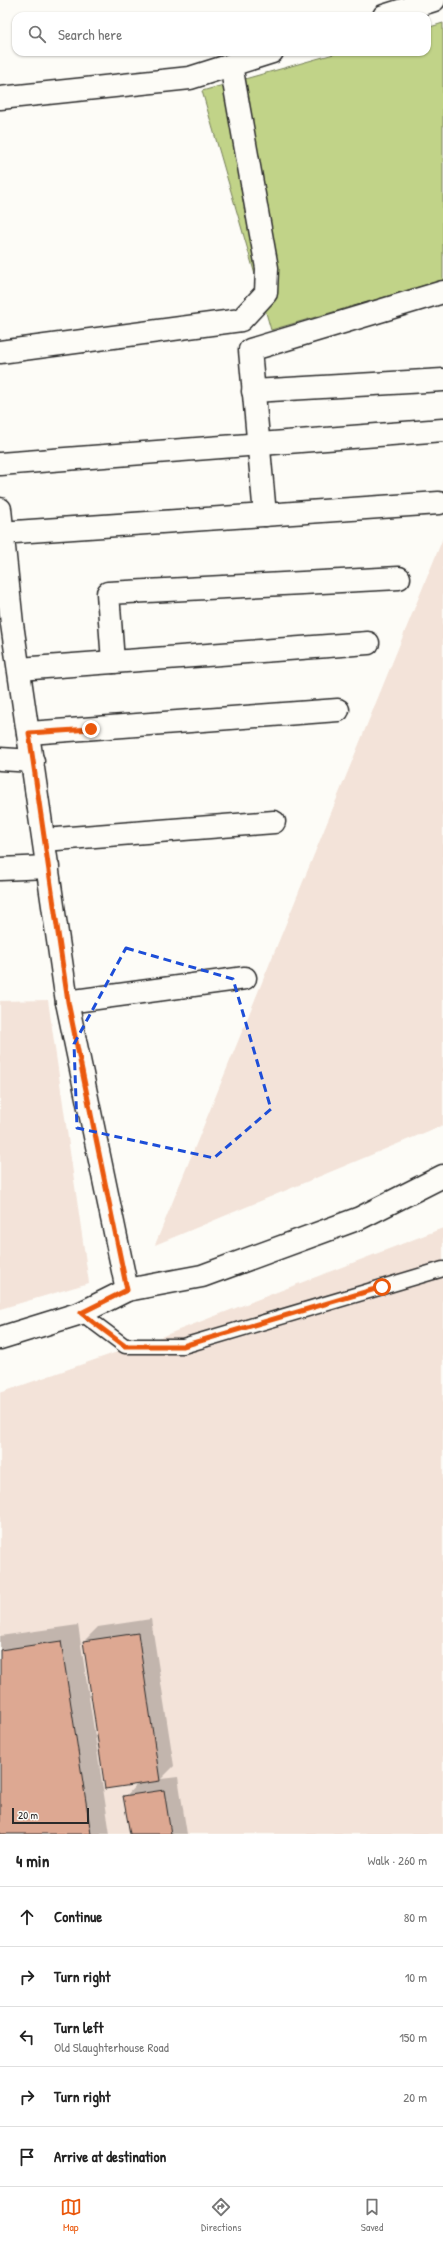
<!DOCTYPE html>
<meta charset="utf-8">
<style>
:root{--surface:#fff;--page:#f2f2f2;--text:#222;--muted:#767676;--line:#e0e0e0;--accent:#ea580c}
body{margin:0;font-family:"Patrick Hand",sans-serif;background:var(--page);color:var(--text)}
.scale{position:absolute;left:12px;bottom:10px;width:77px;box-sizing:border-box;padding-left:4px;border:2px solid #2b2b2b;border-top:0;font-size:11px;line-height:14px;white-space:nowrap;color:#2b2b2b;-webkit-text-stroke:3px #fdfcf7;paint-order:stroke}
.stop{position:absolute;width:12px;height:12px;margin:-9px;border:3px solid #ea580c;border-radius:50%;background:#fff}
.stop.end{background:#ea580c;border-color:#fff;box-shadow:0 1px 4px #0008}
.list{margin:0;padding:0;list-style:none}
h2{display:flex;justify-content:space-between;align-items:center;height:52px;margin:0;padding:0 16px;font-size:17px}
h2 small{font-size:13px;font-weight:400;color:var(--muted)}
.list li{display:grid;grid-template-columns:26px 1fr auto;gap:12px;align-items:center;box-sizing:border-box;height:60px;padding:0 16px;border-top:1px solid var(--line)}
.list b{display:block;font-size:15px;white-space:nowrap}
.list p{margin:0;font-size:13px;white-space:nowrap;color:var(--muted)}
.list em{font-size:13px;font-style:normal;color:var(--muted)}
.icon{flex:none;width:22px;height:22px;fill:none;stroke:currentColor;stroke-width:2;stroke-linecap:round;stroke-linejoin:round}
.map{position:relative;flex:none;width:443px;height:1834px;overflow:hidden}
.search{position:absolute;background:var(--surface);box-shadow:0 1px 3px #0004;left:12px;right:12px;top:12px;height:44px;display:flex;align-items:center;gap:10px;box-sizing:border-box;padding:0 14px;border-radius:12px;color:var(--muted);font-size:15px}
.sheet{height:352px;background:var(--surface)}
nav{display:flex;justify-content:space-around;align-items:center;box-sizing:border-box;height:56px;border-top:1px solid var(--line);background:var(--surface);font-size:11px;color:var(--muted)}
nav a{display:grid;justify-items:center;gap:2px}
nav .on{color:var(--accent)}
.map>svg:first-child{display:block}
.built{fill:#f3e3d9}
.green{fill:#c1d388;stroke:#767f5a}
.shadow{fill:#0003}
.building{fill:#dda892;stroke:#2b2b2b}
.lines{fill:none;stroke-linecap:round;stroke-linejoin:round}
.service-casing{stroke:#2b2b2b;stroke-width:17}
.minor-casing{stroke:#2b2b2b;stroke-width:25}
.primary-casing{stroke:#2b2b2b;stroke-width:25}
.service{stroke:#fdfcf7;stroke-width:14}
.minor{stroke:#fdfcf7;stroke-width:22}
.primary{stroke:#fdfcf7;stroke-width:22}
.route{stroke:#ea580c;stroke-width:5}
.marked{fill:none;stroke:#1d4ed8;stroke-width:3;stroke-dasharray:8 5;stroke-linejoin:round}
</style>
<div class="map">
<svg width="443" height="1834" viewBox="0 0 443 1834">
<rect width="100%" height="100%" fill="#fdfcf7"/>
<filter id="ink" filterUnits="userSpaceOnUse"><feTurbulence type="fractalNoise" baseFrequency=".025" numOctaves="2"/><feDisplacementMap in="SourceGraphic" scale="8" xChannelSelector="R" yChannelSelector="G"/><feConvolveMatrix kernelMatrix="1 2 1 2 8 2 1 2 1" color-interpolation-filters="sRGB"/></filter>
<g filter="url(#ink)">
<g class="built">
<polygon points="443,538 443,1125 155,1245"/>
<polygon points="48,1000 89,1283 0,1309 0,1001"/>
<polygon points="443,1228 443,1834 0,1834 0,1393 163,1336"/>
</g>
<polygon class="green" points="443,23 443,280 271,330 202,91 341,52 427,52 427,28"/>
<g class="shadow">
<polygon points="151,1619 174,1766 161,1779 178,1777 187,1834 131,1834 125,1797 138,1783 84,1641 98,1627"/>
<polygon points="78,1625 110,1834 0,1834 0,1636"/>
</g>
<g class="building">
<polygon points="138,1633 160,1781 105,1789 83,1641"/>
<polygon points="61,1641 91,1834 0,1834 0,1650"/>
<polygon points="164,1790 171,1834 130,1834 123,1796"/>
</g>
<g class="lines">
<defs>
<polyline id="service" points="81,1313 125,1346 183,1346 443,1269"/>
<g id="minor">
<polyline points="384,16 434,0"/>
<polyline points="0,98 190,78 272,52"/>
<polyline points="0,352 241,320 266,293 267,268 231,65"/>
<polyline points="253,391 443,380"/>
<polyline points="0,464 443,430"/>
<polyline points="0,509 12,624 67,1002 127,1290"/>
<polyline points="265,515 250,350 443,292"/>
<polyline points="0,533 439,503"/>
<polyline points="113,662 108,593 399,578"/>
<polyline points="19,669 368,643"/>
<polyline points="29,733 338,710"/>
<polyline points="0,759 33,761"/>
<polyline points="44,840 274,822"/>
<polyline points="0,869 48,867"/>
<polyline points="67,1002 245,978"/>
</g>
<polyline id="primary" points="0,1338 81,1313 127,1290 202,1276 360,1218 443,1176"/>
</defs>
<use href="#service" class="service-casing"/>
<use href="#minor" class="minor-casing"/>
<use href="#primary" class="primary-casing"/>
<use href="#service" class="service"/>
<use href="#minor" class="minor"/>
<use href="#primary" class="primary"/>
</g>
</g>
<g class="lines" filter="url(#ink)">
<polyline class="route" points="91,729 29,733 68,1002 127,1290 81,1313 125,1346 183,1346 382,1287"/>
</g>
<path class="marked" d="M126,948L233,979L271,1109L214,1158L77,1128L74,1044Z"/>
</svg>
<div class="scale">20 m</div>
<div class="stop" style="left:382px;top:1287px"></div>
<div class="stop end" style="left:91px;top:729px"></div>
<div class="search"><svg class="icon" aria-label="search" viewBox="0 0 24 24"><circle cx="10" cy="10" r="6"/><path d="M15 15l6 6"/></svg>Search here</div>
</div>
<section class="sheet">
<h2>4 min<small>Walk · 260 m</small></h2>
<ul class="list">
<li><svg class="icon" aria-label="ahead" viewBox="0 0 24 24"><path d="M12 20V5M6 11l6-6 6 6"/></svg><div><b>Continue</b></div><em>80 m</em></li>
<li><svg class="icon" aria-label="right" viewBox="0 0 24 24"><path d="M7 20v-9h11M14 6l5 5-5 5"/></svg><div><b>Turn right</b></div><em>10 m</em></li>
<li><svg class="icon" aria-label="left" viewBox="0 0 24 24"><path d="M17 20v-9H6M10 6l-5 5 5 5"/></svg><div><b>Turn left</b><p>Old Slaughterhouse Road</p></div><em>150 m</em></li>
<li><svg class="icon" aria-label="right" viewBox="0 0 24 24"><path d="M7 20v-9h11M14 6l5 5-5 5"/></svg><div><b>Turn right</b></div><em>20 m</em></li>
<li><svg class="icon" aria-label="arrive" viewBox="0 0 24 24"><path d="M6 21V4h12l-3 4 3 4H6"/></svg><div><b>Arrive at destination</b></div></li>
</ul>
</section>
<nav>
<a class="on"><svg class="icon" aria-label="map" viewBox="0 0 24 24"><path d="M3 6l6-2 6 2 6-2v14l-6 2-6-2-6 2zM9 4v14M15 6v14"/></svg>Map</a>
<a><svg class="icon" aria-label="directions" viewBox="0 0 24 24"><path d="M12 3l9 9-9 9-9-9zM9 14v-3h6M13 9l2 2-2 2"/></svg>Directions</a>
<a><svg class="icon" aria-label="saved" viewBox="0 0 24 24"><path d="M7 4h10v16l-5-4-5 4z"/></svg>Saved</a>
</nav>
